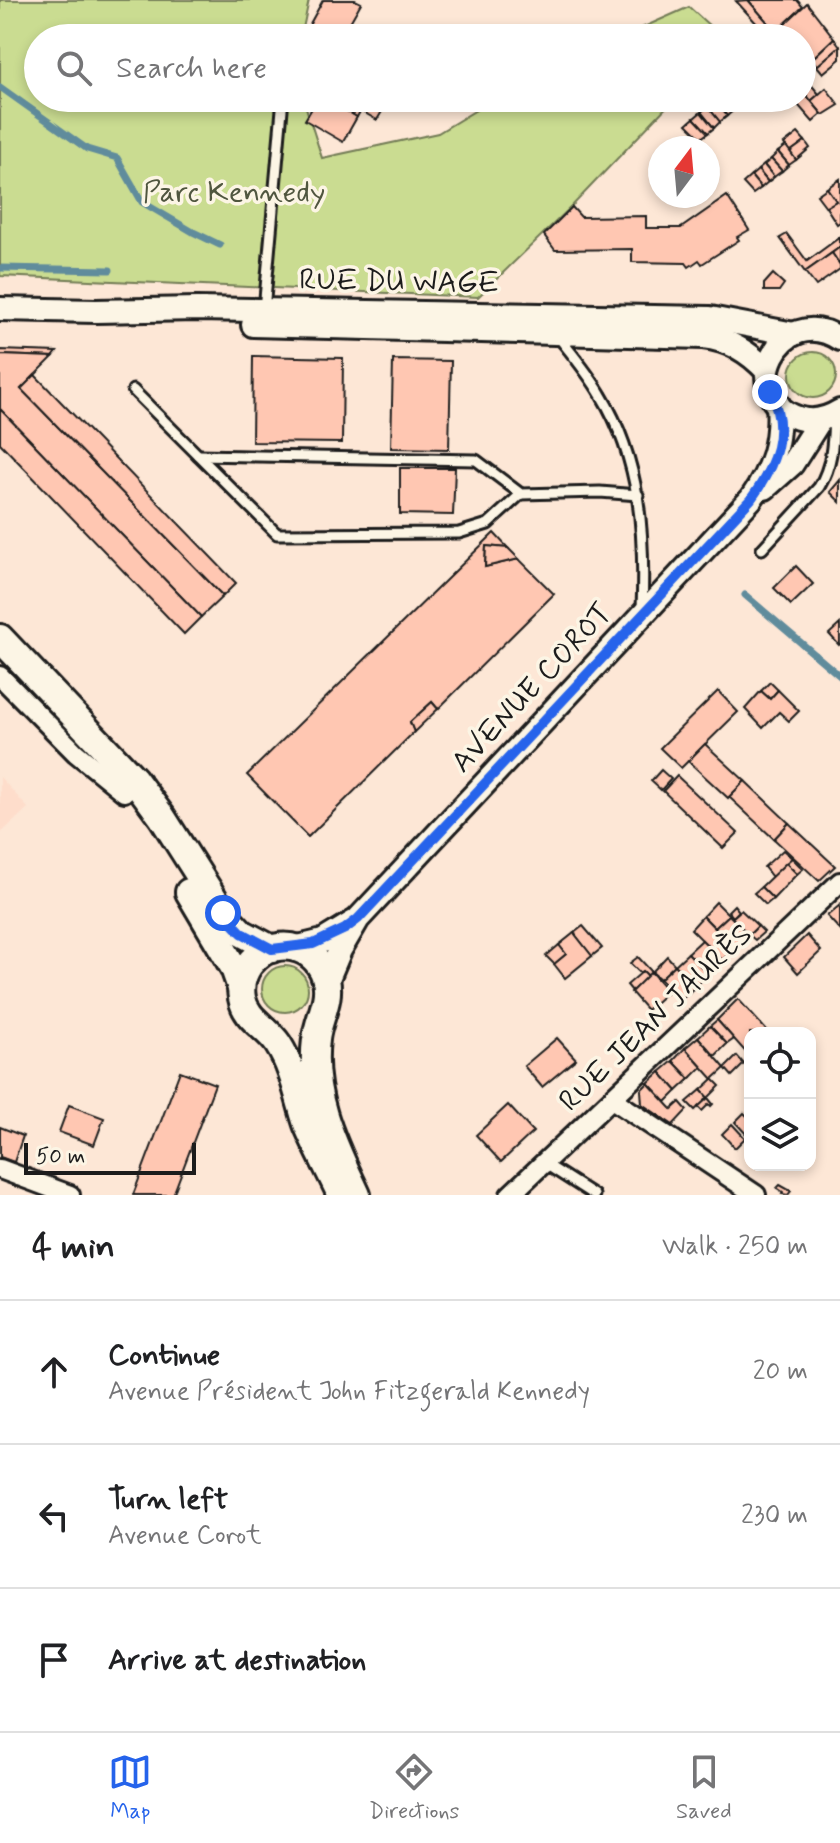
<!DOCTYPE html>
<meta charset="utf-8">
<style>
:root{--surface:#fff;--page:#f6f6f6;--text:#202124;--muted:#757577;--line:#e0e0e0;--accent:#2563eb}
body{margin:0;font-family:Mynerve,sans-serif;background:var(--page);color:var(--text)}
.controls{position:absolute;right:24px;bottom:24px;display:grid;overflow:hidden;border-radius:16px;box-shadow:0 4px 12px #0003}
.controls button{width:72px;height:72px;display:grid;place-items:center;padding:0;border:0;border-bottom:2px solid var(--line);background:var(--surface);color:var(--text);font:40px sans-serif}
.compass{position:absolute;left:648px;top:136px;width:72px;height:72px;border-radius:50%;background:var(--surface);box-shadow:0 4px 12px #0003;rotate:16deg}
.scale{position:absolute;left:24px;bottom:20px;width:172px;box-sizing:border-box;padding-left:8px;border:4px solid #1c1c1c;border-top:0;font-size:22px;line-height:28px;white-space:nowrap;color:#1c1c1c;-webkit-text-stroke:6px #fcf5e5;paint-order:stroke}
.stop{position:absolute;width:24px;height:24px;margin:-18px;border:6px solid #2563eb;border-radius:50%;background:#fff}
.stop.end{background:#2563eb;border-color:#fff;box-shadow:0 2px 8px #0008}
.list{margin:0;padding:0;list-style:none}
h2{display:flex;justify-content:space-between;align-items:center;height:104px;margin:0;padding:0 32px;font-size:34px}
h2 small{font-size:26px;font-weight:400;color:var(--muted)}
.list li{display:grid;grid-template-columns:52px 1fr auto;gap:24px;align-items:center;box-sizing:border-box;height:144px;padding:0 32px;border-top:2px solid var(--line)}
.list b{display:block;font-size:30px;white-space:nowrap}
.list p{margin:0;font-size:26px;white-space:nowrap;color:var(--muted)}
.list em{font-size:26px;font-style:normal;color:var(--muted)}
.icon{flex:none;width:44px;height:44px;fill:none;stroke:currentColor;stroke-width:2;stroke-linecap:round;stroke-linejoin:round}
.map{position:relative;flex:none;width:840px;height:1195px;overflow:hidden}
.search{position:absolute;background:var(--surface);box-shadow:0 4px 12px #0003;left:24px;right:24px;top:24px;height:88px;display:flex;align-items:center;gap:20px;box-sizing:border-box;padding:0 28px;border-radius:44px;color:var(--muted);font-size:30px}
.sheet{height:536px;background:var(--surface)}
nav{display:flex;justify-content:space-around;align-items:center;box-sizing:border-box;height:112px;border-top:2px solid var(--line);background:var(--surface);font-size:22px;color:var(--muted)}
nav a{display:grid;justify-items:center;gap:4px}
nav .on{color:var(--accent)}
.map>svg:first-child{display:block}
.built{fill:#feddcb}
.green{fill:#cadc91;stroke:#737c56;stroke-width:2}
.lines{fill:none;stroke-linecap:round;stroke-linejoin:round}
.stream{stroke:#618c9c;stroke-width:7}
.building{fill:#ffc7b2;stroke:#1c1c1c;stroke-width:2}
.service-casing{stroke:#1c1c1c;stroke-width:15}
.minor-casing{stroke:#1c1c1c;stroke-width:24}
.tertiary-casing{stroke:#1c1c1c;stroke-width:28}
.secondary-casing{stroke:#1c1c1c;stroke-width:32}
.service{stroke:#fcf5e5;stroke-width:9}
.minor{stroke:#fcf5e5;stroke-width:18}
.tertiary{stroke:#fcf5e5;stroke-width:22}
.secondary{stroke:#fcf5e5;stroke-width:26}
.route{stroke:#2563eb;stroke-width:10}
.labels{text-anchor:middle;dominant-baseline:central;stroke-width:7;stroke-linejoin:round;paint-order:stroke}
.park-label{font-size:30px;fill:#50563f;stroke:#fcf5e5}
.street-label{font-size:30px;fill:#1c1c1c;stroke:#fcf5e5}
</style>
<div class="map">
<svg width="840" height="1195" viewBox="0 0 840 1195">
<rect width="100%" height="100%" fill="#fde7d6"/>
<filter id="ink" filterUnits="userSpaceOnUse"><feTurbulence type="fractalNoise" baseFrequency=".0125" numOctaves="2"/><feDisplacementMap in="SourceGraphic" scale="16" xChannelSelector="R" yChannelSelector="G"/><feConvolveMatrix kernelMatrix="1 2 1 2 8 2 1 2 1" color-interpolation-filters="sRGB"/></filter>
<g filter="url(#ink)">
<polygon class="built" points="0,777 28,808 0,834"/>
<g class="green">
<polygon points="0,0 309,0 301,38 38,38 38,98 303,98 322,158 438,133 496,98 675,98 572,206 478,297 0,276"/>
<polygon points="689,7 723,38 619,38"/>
<circle cx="813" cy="375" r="23"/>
<circle cx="285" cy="989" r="23"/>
</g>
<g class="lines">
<g class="stream">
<polyline points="0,87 87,149 117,158 142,202 193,232 220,245"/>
<polyline points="0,268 110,270"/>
<polyline points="745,595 840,676"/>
</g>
</g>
<g class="building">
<polygon points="323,0 355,0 361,3 341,38 318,38 306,31"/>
<polygon points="748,0 797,0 803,7 776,32"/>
<polygon points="748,0 776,32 770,38 736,1"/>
<polygon points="807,3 834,38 804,66 802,38 780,38 776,32"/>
<polygon points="834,38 840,46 817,66 812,59"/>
<polygon points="840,46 840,59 823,73 817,66"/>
<polygon points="802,74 819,94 811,101 802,90"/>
<polygon points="826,88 839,105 823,115 811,101"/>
<polygon points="802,90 822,114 813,122 792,98 802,98"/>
<polygon points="318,98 325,98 357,117 343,142 305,120"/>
<polygon points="348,98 390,98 377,120 346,102"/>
<polygon points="718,98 724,98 734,110 727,116 715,101"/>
<polygon points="724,98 736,98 741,104 734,110"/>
<polygon points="715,101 727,116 720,122 708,107"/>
<polygon points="349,103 361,110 357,117 345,110"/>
<polygon points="708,107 720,122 714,128 701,112"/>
<polygon points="701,112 714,128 708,133 694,118"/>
<polygon points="694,118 708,133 701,138 687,124"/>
<polygon points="798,133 805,141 790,152 784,144"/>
<polygon points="805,141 810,148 796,160 790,152"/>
<polygon points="786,146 796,160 789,165 778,152"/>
<polygon points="778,152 789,165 782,171 771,159"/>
<polygon points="771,159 782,171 774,177 764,165"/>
<polygon points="764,165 774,177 768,182 758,170"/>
<polygon points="758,170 768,182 761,188 751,176"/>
<polygon points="751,176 761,188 753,194 743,183"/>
<polygon points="840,179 840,222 837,224 826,207 836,201 827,188"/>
<polygon points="827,188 836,201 826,207 817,195"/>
<polygon points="727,196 749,230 737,237 739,240 702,264 699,260 689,267 686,263 632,262 632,249 555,250 544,235 572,207 581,217 646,216 646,228 681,228"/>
<polygon points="787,234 807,261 840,237 840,247 805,272 780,238"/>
<polygon points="840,247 840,265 832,253"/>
<polygon points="832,253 840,265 840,269 816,286 805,272"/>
<polygon points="773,274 784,284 779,291 764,291 764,284"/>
<polygon points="0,350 57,352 53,357 0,355"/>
<polygon points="0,355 53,357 21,389 223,596 201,617 0,409"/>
<polygon points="253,356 343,358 342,443 252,442"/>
<polygon points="393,360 451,361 449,449 391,448"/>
<polygon points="35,375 236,583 223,596 21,389"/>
<polygon points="0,409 201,617 184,634 0,443"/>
<polygon points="400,468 455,468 453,515 400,514"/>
<polygon points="840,480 840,502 830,492"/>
<polygon points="494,533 508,548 486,546 485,567 519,559 554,594 438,709 432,702 410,722 414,732 308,837 247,775"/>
<polygon points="486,546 508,548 519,559 485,567"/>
<polygon points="796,566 813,584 791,605 774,588"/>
<polygon points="840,624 840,644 839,645 829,634"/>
<polygon points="770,682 778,690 770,699 761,691"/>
<polygon points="778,690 799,711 789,721 779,712 763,728 745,709 761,691 770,699"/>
<polygon points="718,691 738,712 681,768 660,748"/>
<polygon points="432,702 438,709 414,732 410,722"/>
<polygon points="705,744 745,781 728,798 688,761"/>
<polygon points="661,770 671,779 661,790 651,781"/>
<polygon points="677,776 738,833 723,848 663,791"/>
<polygon points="745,781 789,823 774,839 729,797"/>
<polygon points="789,823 835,866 819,881 774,839"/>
<polygon points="783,850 792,858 772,877 764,867"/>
<polygon points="792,858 803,869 797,874 786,863"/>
<polygon points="786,863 797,874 773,899 761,887"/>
<polygon points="761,887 773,899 766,905 754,893"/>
<polygon points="716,902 729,915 715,928 703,916"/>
<polygon points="734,905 739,911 733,917 728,911"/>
<polygon points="840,905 840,930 827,916"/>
<polygon points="741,910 758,926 749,935 732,918"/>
<polygon points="729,915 749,935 735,949 715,928"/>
<polygon points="703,916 735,949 722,960 691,929"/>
<polygon points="583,926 602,948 592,956 574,933"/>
<polygon points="758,926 764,932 755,940 749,935"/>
<polygon points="574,933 592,956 565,978 554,964 566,954 559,945"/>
<polygon points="807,935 821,951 798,973 784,957"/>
<polygon points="702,940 722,960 708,974 688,953"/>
<polygon points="559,945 566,954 554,964 546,956"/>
<polygon points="688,953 708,974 696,986 675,965"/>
<polygon points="667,956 675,965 660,979 652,972"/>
<polygon points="638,957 652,972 648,976 643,971 640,973 630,963"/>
<polygon points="675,965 696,986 682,999 660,979"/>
<polygon points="643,971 648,976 632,991 627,985"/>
<polygon points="651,972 668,991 647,1010 631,992"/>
<polygon points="738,999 769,1033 750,1033 750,1057 717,1020"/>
<polygon points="717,1020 734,1039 727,1044 710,1026"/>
<polygon points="710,1026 727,1044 715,1056 698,1037"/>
<polygon points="698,1037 725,1068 713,1079 685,1048"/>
<polygon points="557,1038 576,1059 542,1087 524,1066"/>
<polygon points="685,1048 702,1067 690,1079 673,1061"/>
<polygon points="737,1056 744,1064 732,1076 725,1068"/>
<polygon points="673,1061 690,1079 677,1091 660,1072"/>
<polygon points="180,1071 215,1084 173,1195 133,1195"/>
<polygon points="660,1072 677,1091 666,1102 648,1083"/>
<polygon points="713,1079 720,1086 708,1098 701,1090"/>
<polygon points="648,1083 672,1109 680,1102 687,1110 673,1125 642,1104 641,1090"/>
<polygon points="701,1090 708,1098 695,1110 687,1102"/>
<polygon points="708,1098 713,1104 711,1106 709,1104 702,1111 698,1107"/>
<polygon points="69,1105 104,1118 94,1145 59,1132"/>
<polygon points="508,1105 533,1132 501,1162 476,1135"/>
<polygon points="744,1113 750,1119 748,1136 735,1122"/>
<polygon points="732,1124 745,1138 735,1148 722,1134"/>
<polygon points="0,1127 23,1136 14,1162 0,1157"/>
<polygon points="780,1185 791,1191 788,1195 782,1194 783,1192 777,1188"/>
</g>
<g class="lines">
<defs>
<g id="service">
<polyline points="264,310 283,98"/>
<path d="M557,335C572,354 589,374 601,395C641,461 645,535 642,610"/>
<polyline points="133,390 277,534 459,533 488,524 521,494 600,492 638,495"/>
<polyline points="198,455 476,460 521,494"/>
<path d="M762,549L819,487C833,464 833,441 834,415"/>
<polyline points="544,1163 594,1195"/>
</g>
<g id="minor">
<polyline points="0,676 76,753 124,792"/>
<polyline points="612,1099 756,1195"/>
<polyline points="0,1169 70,1195"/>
<polyline points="510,1195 840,882"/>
</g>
<g id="tertiary">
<polyline points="0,309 96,311 197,309 710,318 794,334"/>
<path d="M253,325L703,337C730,340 749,352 767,371"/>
<path d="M840,339C779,300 735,397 798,418C813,423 827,419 840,411"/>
<polyline points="765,488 792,464 820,420"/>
<polyline points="294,948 323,941 354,922"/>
<path d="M327,981L340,950L358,919L751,499C772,469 781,441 778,404"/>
</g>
<g id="secondary">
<polyline points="0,638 134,779 162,817 223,913 242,933 272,949"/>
<polyline points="189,892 234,968 241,988"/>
<path d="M341,1195C330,1171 317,1148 307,1124C298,1097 294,1069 278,1044C267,1027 246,1020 242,998C236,965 268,938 299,949C313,954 323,966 326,980C331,1000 318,1019 316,1039C309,1096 334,1145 357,1195"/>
</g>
</defs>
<use href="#service" class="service-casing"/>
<use href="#minor" class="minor-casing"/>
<use href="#tertiary" class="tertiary-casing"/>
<use href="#secondary" class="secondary-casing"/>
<use href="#service" class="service"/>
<use href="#minor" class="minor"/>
<use href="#tertiary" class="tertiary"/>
<use href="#secondary" class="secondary"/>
</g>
</g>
<g class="lines" filter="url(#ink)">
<path class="route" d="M223,913L242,933L272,949L313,944L345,929L358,919L751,499C775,466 790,430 770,392"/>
</g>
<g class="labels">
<g class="park-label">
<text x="234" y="192">Parc Kennedy</text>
</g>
<g class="street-label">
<text transform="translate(399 282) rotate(1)">RUE DU WAGE</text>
<text transform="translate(532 688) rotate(-47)">AVENUE COROT</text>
<text transform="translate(656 1018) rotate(-44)">RUE JEAN JAURÈS</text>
</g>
</g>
</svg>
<div class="controls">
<button><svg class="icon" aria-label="locate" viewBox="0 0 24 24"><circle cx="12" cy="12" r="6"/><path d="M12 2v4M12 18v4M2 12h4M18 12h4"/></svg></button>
<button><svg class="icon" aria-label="layers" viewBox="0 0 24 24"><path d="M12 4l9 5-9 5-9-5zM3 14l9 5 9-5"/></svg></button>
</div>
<svg class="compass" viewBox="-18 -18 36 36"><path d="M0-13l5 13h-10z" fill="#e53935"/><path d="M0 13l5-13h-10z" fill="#757577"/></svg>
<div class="scale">50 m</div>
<div class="stop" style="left:223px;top:913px"></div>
<div class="stop end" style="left:770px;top:392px"></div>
<div class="search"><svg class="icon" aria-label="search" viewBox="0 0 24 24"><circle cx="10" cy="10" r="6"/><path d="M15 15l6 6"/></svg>Search here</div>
</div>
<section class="sheet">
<h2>4 min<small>Walk · 250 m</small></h2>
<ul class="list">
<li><svg class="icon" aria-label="ahead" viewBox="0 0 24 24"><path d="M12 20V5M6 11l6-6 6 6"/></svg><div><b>Continue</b><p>Avenue Président John Fitzgerald Kennedy</p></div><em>20 m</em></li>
<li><svg class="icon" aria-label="left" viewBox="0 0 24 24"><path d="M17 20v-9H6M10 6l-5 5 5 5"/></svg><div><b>Turn left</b><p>Avenue Corot</p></div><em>230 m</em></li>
<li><svg class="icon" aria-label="arrive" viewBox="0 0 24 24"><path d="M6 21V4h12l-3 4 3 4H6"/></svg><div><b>Arrive at destination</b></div></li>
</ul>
</section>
<nav>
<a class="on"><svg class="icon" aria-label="map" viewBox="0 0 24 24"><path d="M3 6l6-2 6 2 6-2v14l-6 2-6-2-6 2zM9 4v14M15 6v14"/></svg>Map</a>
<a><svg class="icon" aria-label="directions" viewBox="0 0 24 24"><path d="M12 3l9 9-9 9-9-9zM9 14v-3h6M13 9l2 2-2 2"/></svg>Directions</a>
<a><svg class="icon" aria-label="saved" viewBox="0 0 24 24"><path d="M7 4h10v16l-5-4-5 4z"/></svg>Saved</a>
</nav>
